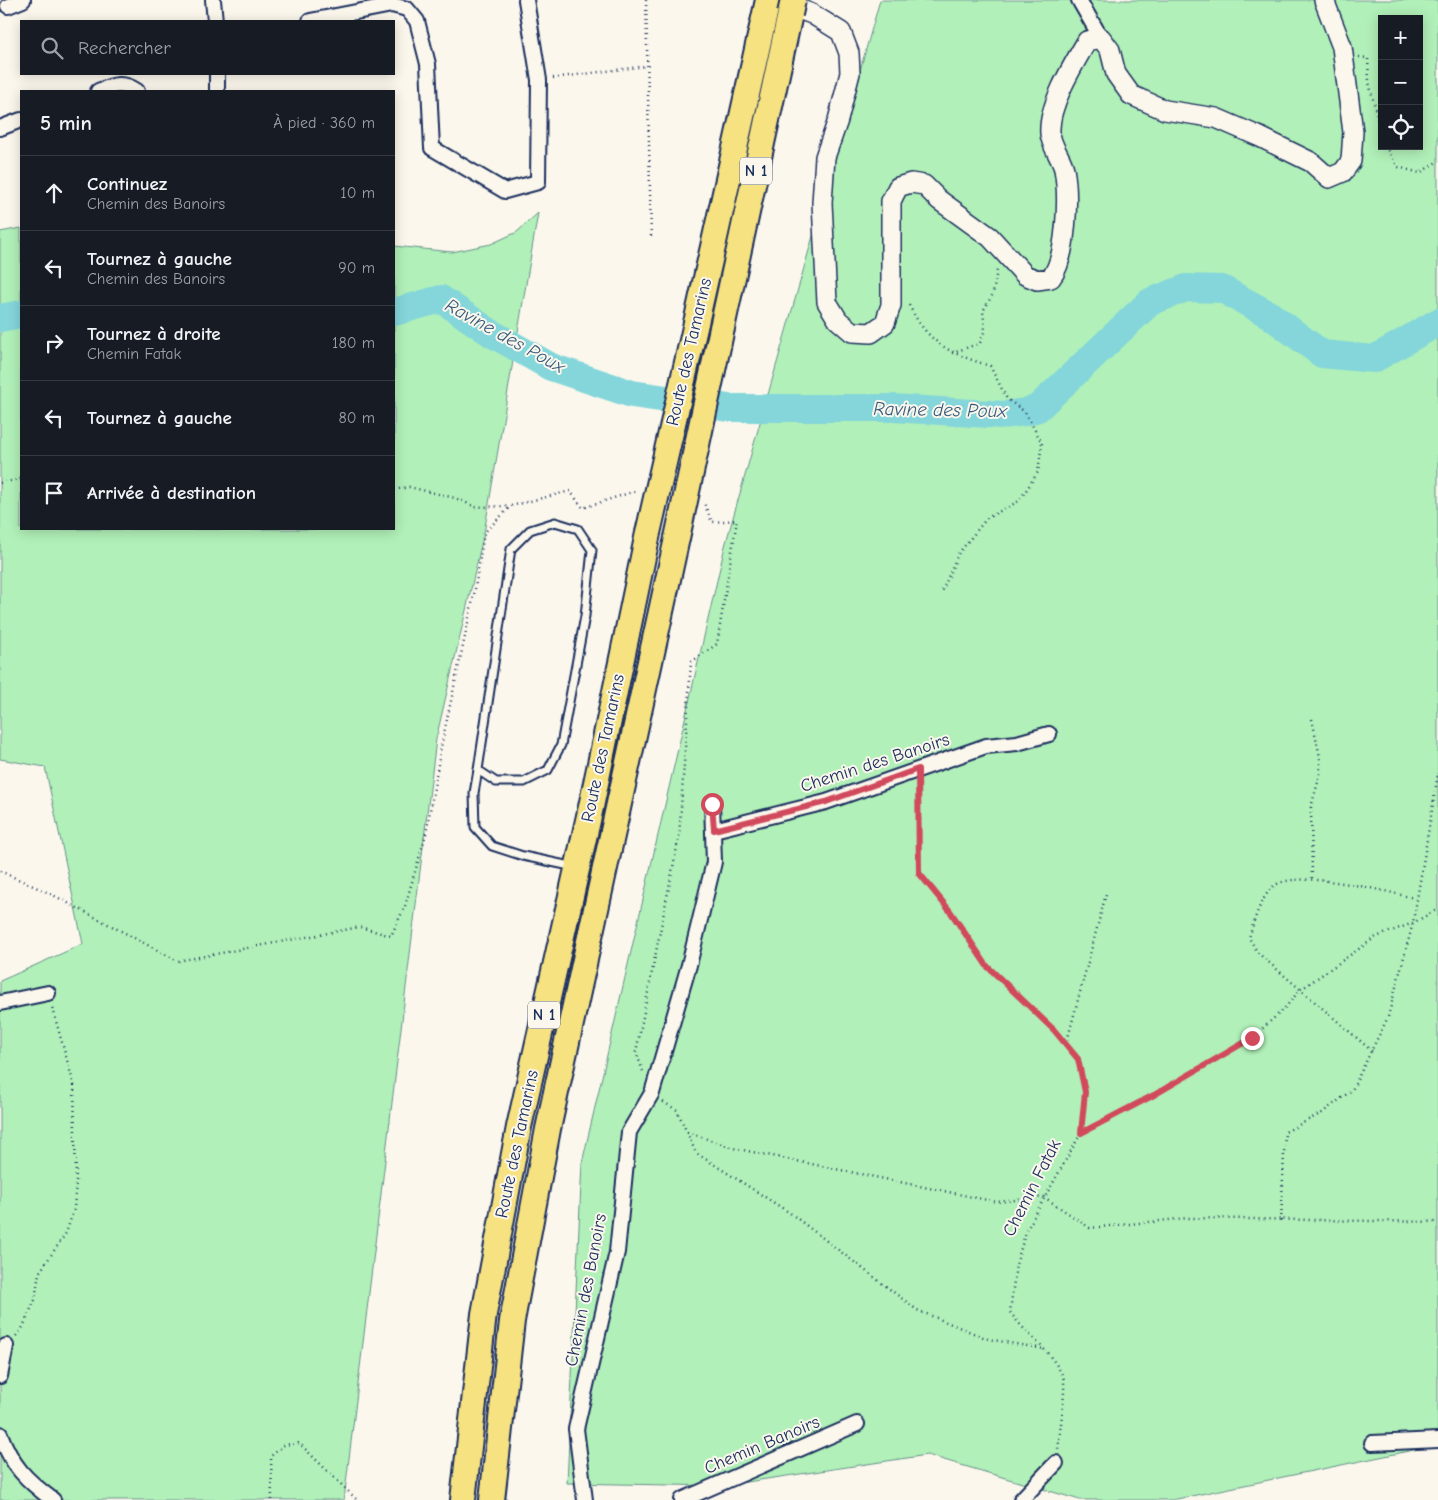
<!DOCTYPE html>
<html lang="fr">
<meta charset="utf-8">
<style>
:root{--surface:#171b24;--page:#242831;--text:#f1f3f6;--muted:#9ea1a6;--line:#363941}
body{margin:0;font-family:"Comic Neue",sans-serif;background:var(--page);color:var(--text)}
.controls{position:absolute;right:15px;top:15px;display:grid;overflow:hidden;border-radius:0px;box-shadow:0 2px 12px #0003}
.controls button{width:45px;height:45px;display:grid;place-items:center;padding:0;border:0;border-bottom:1px solid var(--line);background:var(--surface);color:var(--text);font:25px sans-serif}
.stop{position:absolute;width:15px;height:15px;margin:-11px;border:4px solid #d1495b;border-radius:50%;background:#fff}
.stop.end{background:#d1495b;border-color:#fff;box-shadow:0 1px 5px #0008}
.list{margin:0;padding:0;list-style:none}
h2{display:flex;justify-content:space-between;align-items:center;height:65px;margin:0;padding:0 20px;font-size:21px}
h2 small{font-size:16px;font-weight:400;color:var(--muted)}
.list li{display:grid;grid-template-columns:32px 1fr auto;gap:15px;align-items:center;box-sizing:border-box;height:75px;padding:0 20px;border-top:1px solid var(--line)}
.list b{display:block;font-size:19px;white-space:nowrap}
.list p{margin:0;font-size:16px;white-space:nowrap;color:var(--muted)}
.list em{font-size:16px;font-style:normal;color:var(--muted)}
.icon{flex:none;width:28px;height:28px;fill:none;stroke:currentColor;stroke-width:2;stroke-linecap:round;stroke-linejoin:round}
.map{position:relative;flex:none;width:1438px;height:1500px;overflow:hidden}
.search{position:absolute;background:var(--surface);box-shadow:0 2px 12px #0003;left:20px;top:20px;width:375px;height:55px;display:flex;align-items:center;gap:12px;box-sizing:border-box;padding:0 18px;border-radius:0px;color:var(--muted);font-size:19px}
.panel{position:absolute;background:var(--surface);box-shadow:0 2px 12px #0003;left:20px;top:90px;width:375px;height:440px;border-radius:0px}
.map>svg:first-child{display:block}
.green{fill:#b1f0b8;stroke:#66908b;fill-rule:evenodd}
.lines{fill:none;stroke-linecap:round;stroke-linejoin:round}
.river{stroke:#84d6da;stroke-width:28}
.lane-casing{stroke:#1b2f5e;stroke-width:11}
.street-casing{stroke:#1b2f5e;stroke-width:18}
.secondary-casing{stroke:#1b2f5e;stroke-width:22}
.highway-casing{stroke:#1b2f5e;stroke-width:28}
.path{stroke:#1b2f5e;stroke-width:2.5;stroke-dasharray:1 4;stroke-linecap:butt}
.lane{stroke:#fbf7ec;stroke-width:7}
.street{stroke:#fbf7ec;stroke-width:14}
.secondary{stroke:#fbf7ec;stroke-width:19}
.highway{stroke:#f7e281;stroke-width:24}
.highway-bridge-casing{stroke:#1b2f5e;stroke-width:28;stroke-linecap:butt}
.highway-bridge{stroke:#f7e281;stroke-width:24}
.route{stroke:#d1495b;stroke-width:6}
.labels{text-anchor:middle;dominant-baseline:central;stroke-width:4;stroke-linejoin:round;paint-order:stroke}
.shield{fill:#fbf7ec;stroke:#5e6b89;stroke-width:1}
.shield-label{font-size:16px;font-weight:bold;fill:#1b2f5e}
.street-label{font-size:18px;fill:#1b2f5e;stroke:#fbf7ec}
.water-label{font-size:19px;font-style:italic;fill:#35597d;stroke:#fbf7ec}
</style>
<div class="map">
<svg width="1438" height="1500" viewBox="0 0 1438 1500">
<rect width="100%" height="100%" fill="#fbf7ec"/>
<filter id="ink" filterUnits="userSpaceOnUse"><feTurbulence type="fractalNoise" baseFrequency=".02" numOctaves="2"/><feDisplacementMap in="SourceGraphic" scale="10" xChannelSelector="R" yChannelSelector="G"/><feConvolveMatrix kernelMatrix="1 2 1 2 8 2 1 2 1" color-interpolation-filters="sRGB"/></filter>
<g filter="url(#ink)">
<g class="green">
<path d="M880,0H1438V1445L1172,1500H1080L927,1455L720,1486L567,1483L582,1163L725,546ZM1382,19H1419V146H1382Z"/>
<polygon points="538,213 484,533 436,739 344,1500 0,1500 0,981 83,944 45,767 0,759 0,232 21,228 21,529 394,529 394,246 452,252 491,244 517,232"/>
</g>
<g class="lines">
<g class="river">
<polyline points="394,312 441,299 491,333 551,367 632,394 729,408 893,408 1004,415 1025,412 1038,408 1150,302 1186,288 1222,289 1270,315 1322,354 1374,359 1438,322"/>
<polyline points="0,318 21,314"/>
</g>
<defs>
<g id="lane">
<polygon points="555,522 578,529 592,550 585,616 561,745 548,770 524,782 496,782 478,770 511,549 530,530"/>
<polyline points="478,770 474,793 475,827 492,846 523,856 575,867"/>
</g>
<g id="street">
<polyline points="213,0 215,21"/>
<polyline points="1079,0 1101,38"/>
<polyline points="8,6 23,0"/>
<polyline points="310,21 392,5 407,9 417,21 428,64 432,148 505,191 538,182 539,80 526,0"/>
<polyline points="217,74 217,91"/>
<path d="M98,91C113,85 123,81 137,91"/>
<polyline points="0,128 21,120"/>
<polyline points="714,830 826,802 986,746 1017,743 1049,734"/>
<polyline points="0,1003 48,993"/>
<polyline points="0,1351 6,1346 0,1376"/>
<path d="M0,1434C12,1466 26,1480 53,1500"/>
<polyline points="1372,1443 1438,1440"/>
<polyline points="585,1500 576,1429 617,1252 629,1132 652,1093 689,965 714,862 712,804"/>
<polyline points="682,1500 857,1424"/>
<polyline points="1021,1500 1056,1463"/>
</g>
<path id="secondary" d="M775,0L812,14L841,32L849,53L850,73L838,120L825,157L822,203L827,302L838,320L852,332L871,333L885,323L891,305V201L898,187L911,183L924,185L939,200L990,237L1025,275L1037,280L1051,278C1067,258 1069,195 1064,169C1061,157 1051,146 1050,133C1048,106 1073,65 1087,41L1101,38L1110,50L1116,74L1131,95L1165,110L1216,118L1260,137L1311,162L1329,178L1343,172L1351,161L1353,132L1342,47L1324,0"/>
<g id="highway">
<polyline points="696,323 768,0"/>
<polyline points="722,328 790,14"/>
<polyline points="463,1500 484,1314 519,1127 591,807 648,533"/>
<polyline points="492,1500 512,1321 548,1129 677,538"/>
</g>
</defs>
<use href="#lane" class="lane-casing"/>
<use href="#street" class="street-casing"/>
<use href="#secondary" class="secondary-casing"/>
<use href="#highway" class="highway-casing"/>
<g class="path">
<polyline points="646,0 651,239"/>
<polyline points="1359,57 1368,58 1369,82 1382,138"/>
<polyline points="553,78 646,66"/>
<polyline points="1385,146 1398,167 1420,173 1438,161"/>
<path d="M909,305C929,345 950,353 990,366L1007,399L1025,412L1042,443L1038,472L1019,501L987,518L958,554L941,594"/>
<polyline points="952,353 980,343 985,330 983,311 993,294 997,270"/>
<polyline points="0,483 21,479"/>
<polyline points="394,490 409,487 455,498 476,507 509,506"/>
<polyline points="1312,719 1320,757 1320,775 1311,807 1312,881"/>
<path d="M919,784V873L950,911L987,966L1054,1031L1078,1059L1085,1092L1081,1133L1026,1231L1016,1265L1010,1312C1026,1335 1052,1351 1063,1377C1067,1385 1059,1437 1058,1449"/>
<polyline points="0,871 51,894 178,961 360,927 391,936 405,906 426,834 441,747 474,595 484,533 511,506 570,491 583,508 632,492 637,493"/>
<polyline points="1066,1045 1106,894"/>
<path d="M1372,1051L1258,953L1249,938C1254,921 1260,898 1274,886C1297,868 1389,892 1418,899"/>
<polyline points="643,1071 636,1052 679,837 691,662 717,644 737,520 712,522 704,503"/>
<polyline points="663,1102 677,1110 696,1153 790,1213 917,1310 988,1339 1044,1349"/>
<polyline points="687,1132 733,1148 997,1202 1044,1197 1090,1228 1188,1218 1438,1222"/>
<polyline points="1081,1133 1154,1095 1252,1038 1284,1009 1300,990 1376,937 1413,923 1438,909"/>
<polyline points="1281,1221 1285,1132 1322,1113 1352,1090 1388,1017 1413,923 1438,774"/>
<polyline points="16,1336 22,1329 35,1300 39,1273 66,1233 74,1209 76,1181 74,1085 52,1007"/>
<polyline points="272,1500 271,1456 284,1445 299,1443 357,1500"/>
</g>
<use href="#lane" class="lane"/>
<use href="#street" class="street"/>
<use href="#secondary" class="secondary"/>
<use href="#highway" class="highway"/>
<defs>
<g id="highway-bridge">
<polyline points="790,14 793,0"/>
<polyline points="648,533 696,323"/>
<polyline points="677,538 722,328"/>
</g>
</defs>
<use href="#highway-bridge" class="highway-bridge-casing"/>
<use href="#highway-bridge" class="highway-bridge"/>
</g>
</g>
<g class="lines" filter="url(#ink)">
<polyline class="route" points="712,804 714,830 826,802 918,769 919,873 950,911 987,966 1054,1030 1078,1059 1085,1092 1081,1133 1154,1095 1252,1038"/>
</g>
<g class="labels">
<g class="shield">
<rect x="740" y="157.5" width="32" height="27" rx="4"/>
<rect x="528" y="1001.5" width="32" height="27" rx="4"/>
</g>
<g class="shield-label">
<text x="756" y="171">N 1</text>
<text x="544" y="1015">N 1</text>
</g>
<g class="street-label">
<text transform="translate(689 352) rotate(-77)">Route des Tamarins</text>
<text transform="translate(603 748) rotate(-78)">Route des Tamarins</text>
<text transform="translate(875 763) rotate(-18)">Chemin des Banoirs</text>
<text transform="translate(517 1144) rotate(-78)">Route des Tamarins</text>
<text transform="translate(1032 1188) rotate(-63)">Chemin Fatak</text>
<text transform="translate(586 1290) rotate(-79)">Chemin des Banoirs</text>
<text transform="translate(762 1445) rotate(-23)">Chemin Banoirs</text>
</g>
<g class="water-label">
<text transform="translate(505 336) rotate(29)">Ravine des Poux</text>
<text transform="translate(940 410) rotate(1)">Ravine des Poux</text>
</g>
</g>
</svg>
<div class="controls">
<button>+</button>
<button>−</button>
<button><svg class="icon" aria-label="locate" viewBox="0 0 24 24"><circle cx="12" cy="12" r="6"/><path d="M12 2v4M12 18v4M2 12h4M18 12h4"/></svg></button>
</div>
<div class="stop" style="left:712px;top:804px"></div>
<div class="stop end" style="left:1252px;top:1038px"></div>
<div class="search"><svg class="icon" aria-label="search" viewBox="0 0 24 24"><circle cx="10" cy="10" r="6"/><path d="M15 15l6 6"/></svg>Rechercher</div>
<section class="panel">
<h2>5 min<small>À pied · 360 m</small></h2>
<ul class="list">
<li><svg class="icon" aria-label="ahead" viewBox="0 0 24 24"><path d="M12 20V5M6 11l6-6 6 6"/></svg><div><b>Continuez</b><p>Chemin des Banoirs</p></div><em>10 m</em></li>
<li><svg class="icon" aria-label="left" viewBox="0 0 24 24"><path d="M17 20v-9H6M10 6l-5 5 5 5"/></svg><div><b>Tournez à gauche</b><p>Chemin des Banoirs</p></div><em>90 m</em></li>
<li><svg class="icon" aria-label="right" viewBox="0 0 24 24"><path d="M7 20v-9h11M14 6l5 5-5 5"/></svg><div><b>Tournez à droite</b><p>Chemin Fatak</p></div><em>180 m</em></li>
<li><svg class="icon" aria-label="left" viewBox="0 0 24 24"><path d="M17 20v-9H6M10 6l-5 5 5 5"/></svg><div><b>Tournez à gauche</b></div><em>80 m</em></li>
<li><svg class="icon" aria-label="arrive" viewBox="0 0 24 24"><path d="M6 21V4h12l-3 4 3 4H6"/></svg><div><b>Arrivée à destination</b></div></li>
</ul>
</section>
</div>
